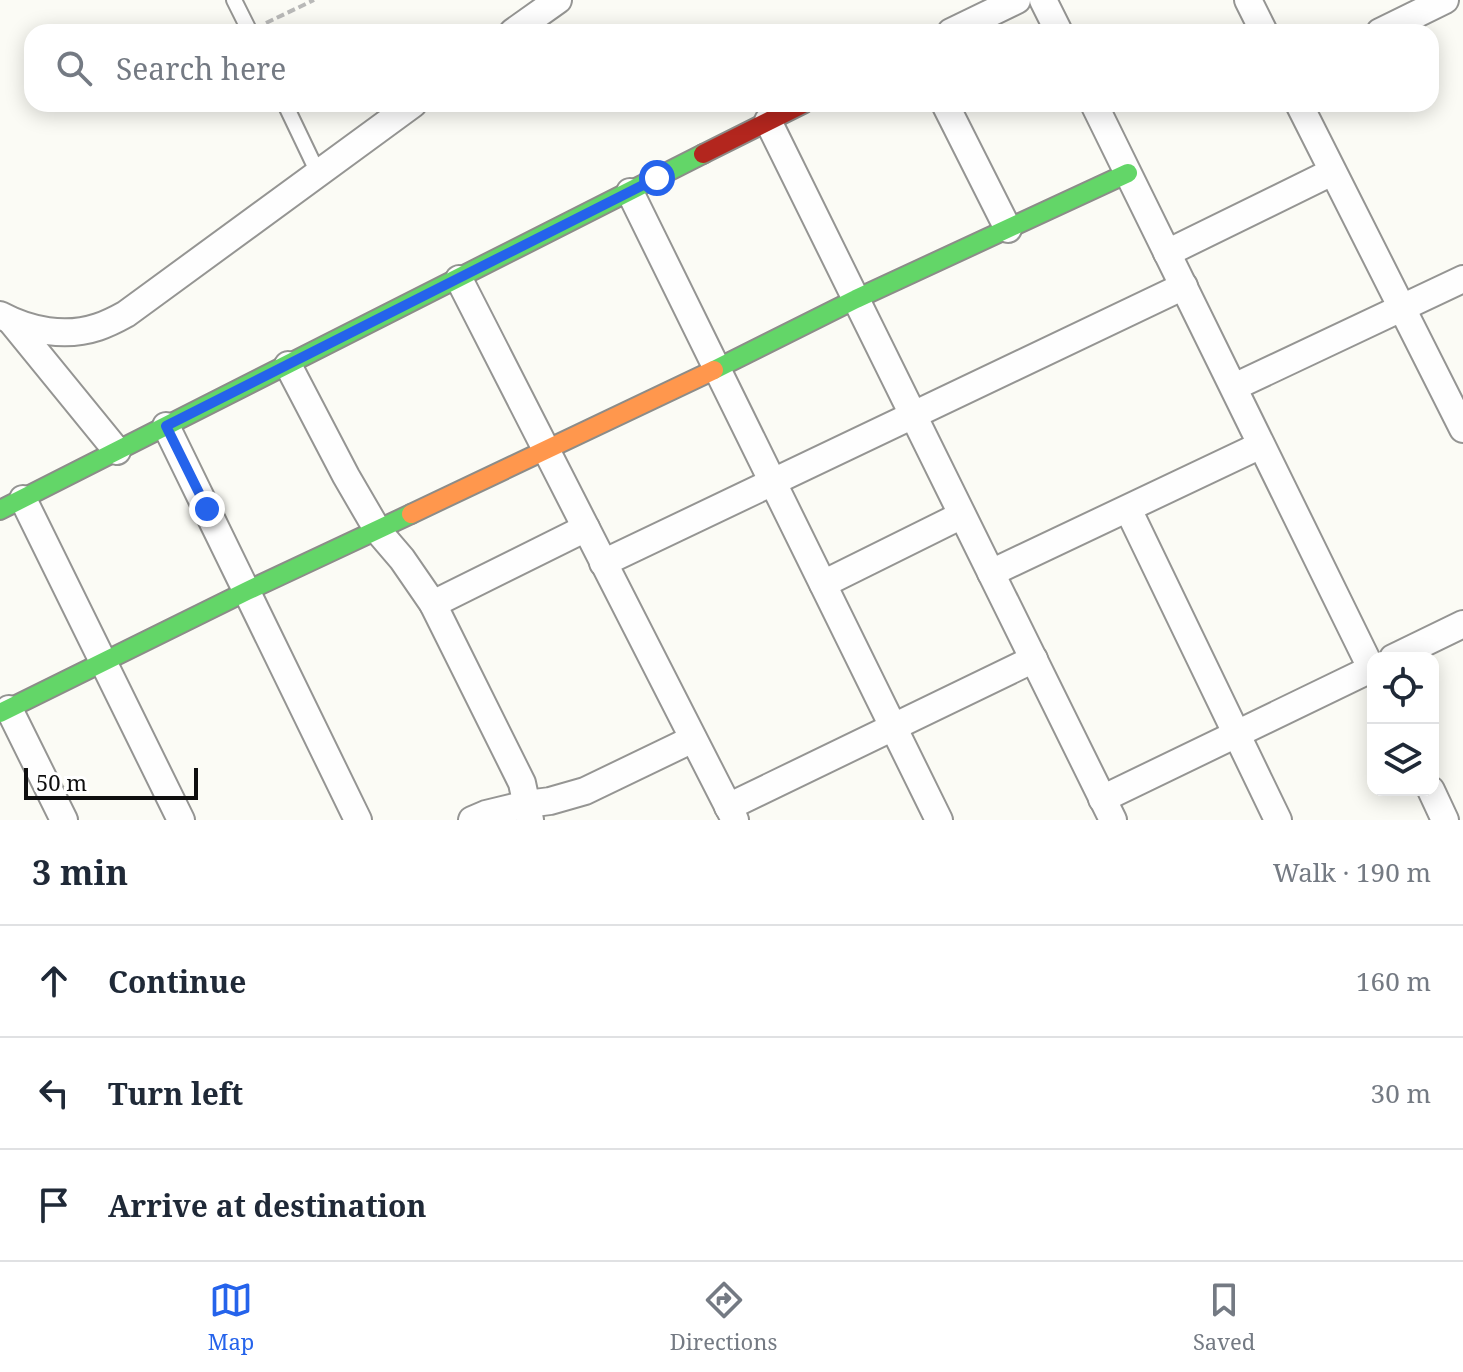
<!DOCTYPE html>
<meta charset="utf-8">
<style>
:root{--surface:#fff;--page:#f2f2f3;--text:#1f2937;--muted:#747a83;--line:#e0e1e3;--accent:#2563eb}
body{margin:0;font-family:"Noto Serif",serif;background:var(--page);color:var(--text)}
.controls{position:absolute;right:24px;bottom:24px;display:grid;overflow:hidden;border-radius:16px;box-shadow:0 4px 20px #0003}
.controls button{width:72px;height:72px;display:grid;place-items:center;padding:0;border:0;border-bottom:2px solid var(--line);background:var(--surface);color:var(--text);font:40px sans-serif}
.scale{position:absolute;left:24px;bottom:20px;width:174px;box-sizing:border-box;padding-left:8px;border:4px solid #0f0f0f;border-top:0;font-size:22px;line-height:28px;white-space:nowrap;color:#0f0f0f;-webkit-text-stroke:6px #fff;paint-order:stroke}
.stop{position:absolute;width:24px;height:24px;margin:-18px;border:6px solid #2563eb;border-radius:50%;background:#fff}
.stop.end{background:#2563eb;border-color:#fff;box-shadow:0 2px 8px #0008}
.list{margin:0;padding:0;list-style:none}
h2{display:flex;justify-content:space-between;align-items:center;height:104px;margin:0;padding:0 32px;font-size:34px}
h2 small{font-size:26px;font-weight:400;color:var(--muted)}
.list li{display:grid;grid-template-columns:52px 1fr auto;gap:24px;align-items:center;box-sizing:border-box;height:112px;padding:0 32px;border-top:2px solid var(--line)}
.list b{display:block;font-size:30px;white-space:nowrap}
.list em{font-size:26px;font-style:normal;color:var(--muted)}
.icon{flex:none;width:44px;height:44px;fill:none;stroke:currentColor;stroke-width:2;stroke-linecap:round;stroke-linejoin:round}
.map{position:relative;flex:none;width:1463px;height:820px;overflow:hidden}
.search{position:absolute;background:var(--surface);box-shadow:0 4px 20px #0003;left:24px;right:24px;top:24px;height:88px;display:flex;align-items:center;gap:20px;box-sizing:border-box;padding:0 28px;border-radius:24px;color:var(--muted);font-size:30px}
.sheet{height:440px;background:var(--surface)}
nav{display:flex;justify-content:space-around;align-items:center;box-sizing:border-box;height:112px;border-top:2px solid var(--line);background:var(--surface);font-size:22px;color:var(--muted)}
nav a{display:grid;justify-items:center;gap:4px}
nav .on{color:var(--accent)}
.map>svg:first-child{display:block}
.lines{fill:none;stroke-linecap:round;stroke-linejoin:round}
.lane-casing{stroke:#959593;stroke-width:18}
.street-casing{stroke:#959593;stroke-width:30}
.fast-casing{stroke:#8c8c89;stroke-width:22}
.slow-casing{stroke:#8c8c89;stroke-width:22}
.jam-casing{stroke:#8c8c89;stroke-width:22}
.path{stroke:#b9b9b8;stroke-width:4;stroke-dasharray:8 4;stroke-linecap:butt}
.lane{stroke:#fefefe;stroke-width:14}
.street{stroke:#fefefe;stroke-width:26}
.fast{stroke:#63d668;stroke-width:18}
.slow{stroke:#ff974d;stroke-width:18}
.jam{stroke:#b3261e;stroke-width:18}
.route{stroke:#2563eb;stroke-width:10}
</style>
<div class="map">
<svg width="1463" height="820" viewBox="0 0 1463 820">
<rect width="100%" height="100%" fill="#fbfbf5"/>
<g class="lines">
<defs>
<g id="lane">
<polyline points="234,0 250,32"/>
<polyline points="285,104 318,173"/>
</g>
<g id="street">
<polyline points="1043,0 1059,32"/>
<polyline points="1248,0 1264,32"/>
<polyline points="513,32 558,0"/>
<polyline points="951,32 1017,0"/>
<polyline points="1380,32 1445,0"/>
<polyline points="945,104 1008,229"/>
<polyline points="1094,104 1373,672"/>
<polyline points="1299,104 1463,429"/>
<polyline points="768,121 1113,820"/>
<polyline points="630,192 939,820"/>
<polyline points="1167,253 1332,172"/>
<polyline points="459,279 735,820"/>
<path d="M0,315C30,331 65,338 98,327C107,324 117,319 126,314L413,104"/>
<polyline points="11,321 117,451"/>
<polyline points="288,365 346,476 378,531 402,559 433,604 522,783 530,820"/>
<polyline points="1234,387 1463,279"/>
<polyline points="166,426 358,820"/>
<polyline points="23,499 181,820"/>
<polyline points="1128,509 1278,820"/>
<polyline points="603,563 1184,286"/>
<polyline points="991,573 1261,445"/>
<polyline points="823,584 962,515"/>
<polyline points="433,604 586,528"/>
<polyline points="1393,658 1463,624"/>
<polyline points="9,709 64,820"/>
<polyline points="1431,790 1445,820"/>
<polyline points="1102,799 1373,668"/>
<polyline points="728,807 1034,659"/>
<polyline points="472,820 486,814 527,804 550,801 585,791 693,739"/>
</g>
<g id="fast">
<polyline points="714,370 856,299 1128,173"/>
<polyline points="0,510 703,154"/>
<polyline points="0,713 247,591 411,514"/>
</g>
<polyline id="slow" points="411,514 714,370"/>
<polyline id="jam" points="703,154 803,104"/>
</defs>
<use href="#lane" class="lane-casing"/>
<use href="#street" class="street-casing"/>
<use href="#fast" class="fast-casing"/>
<use href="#slow" class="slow-casing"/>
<use href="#jam" class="jam-casing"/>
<polyline class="path" points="266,23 314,0"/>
<use href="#lane" class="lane"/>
<use href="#street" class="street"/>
<use href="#fast" class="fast"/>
<use href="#slow" class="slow"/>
<use href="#jam" class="jam"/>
</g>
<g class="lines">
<polyline class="route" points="207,509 166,426 657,178"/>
</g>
</svg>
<div class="controls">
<button><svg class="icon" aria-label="locate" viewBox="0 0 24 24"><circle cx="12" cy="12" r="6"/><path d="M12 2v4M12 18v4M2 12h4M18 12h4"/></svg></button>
<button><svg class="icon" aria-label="layers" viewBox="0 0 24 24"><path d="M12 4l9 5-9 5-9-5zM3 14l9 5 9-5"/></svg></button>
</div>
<div class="scale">50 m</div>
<div class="stop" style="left:657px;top:178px"></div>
<div class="stop end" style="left:207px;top:509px"></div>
<div class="search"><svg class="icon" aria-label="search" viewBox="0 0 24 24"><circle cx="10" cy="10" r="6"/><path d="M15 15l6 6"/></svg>Search here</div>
</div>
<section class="sheet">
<h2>3 min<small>Walk · 190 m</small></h2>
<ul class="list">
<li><svg class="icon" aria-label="ahead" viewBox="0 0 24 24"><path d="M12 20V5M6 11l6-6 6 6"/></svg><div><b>Continue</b></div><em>160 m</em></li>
<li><svg class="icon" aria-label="left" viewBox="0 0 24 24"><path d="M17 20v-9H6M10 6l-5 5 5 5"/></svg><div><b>Turn left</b></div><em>30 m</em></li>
<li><svg class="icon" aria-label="arrive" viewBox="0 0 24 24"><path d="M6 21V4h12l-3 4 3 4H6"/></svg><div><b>Arrive at destination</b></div></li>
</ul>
</section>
<nav>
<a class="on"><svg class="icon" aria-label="map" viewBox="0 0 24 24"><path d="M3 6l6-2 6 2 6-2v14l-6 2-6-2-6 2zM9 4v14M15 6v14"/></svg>Map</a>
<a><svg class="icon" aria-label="directions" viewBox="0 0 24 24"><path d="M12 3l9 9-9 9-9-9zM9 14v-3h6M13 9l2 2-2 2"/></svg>Directions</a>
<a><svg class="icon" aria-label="saved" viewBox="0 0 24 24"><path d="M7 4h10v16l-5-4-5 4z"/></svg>Saved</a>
</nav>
